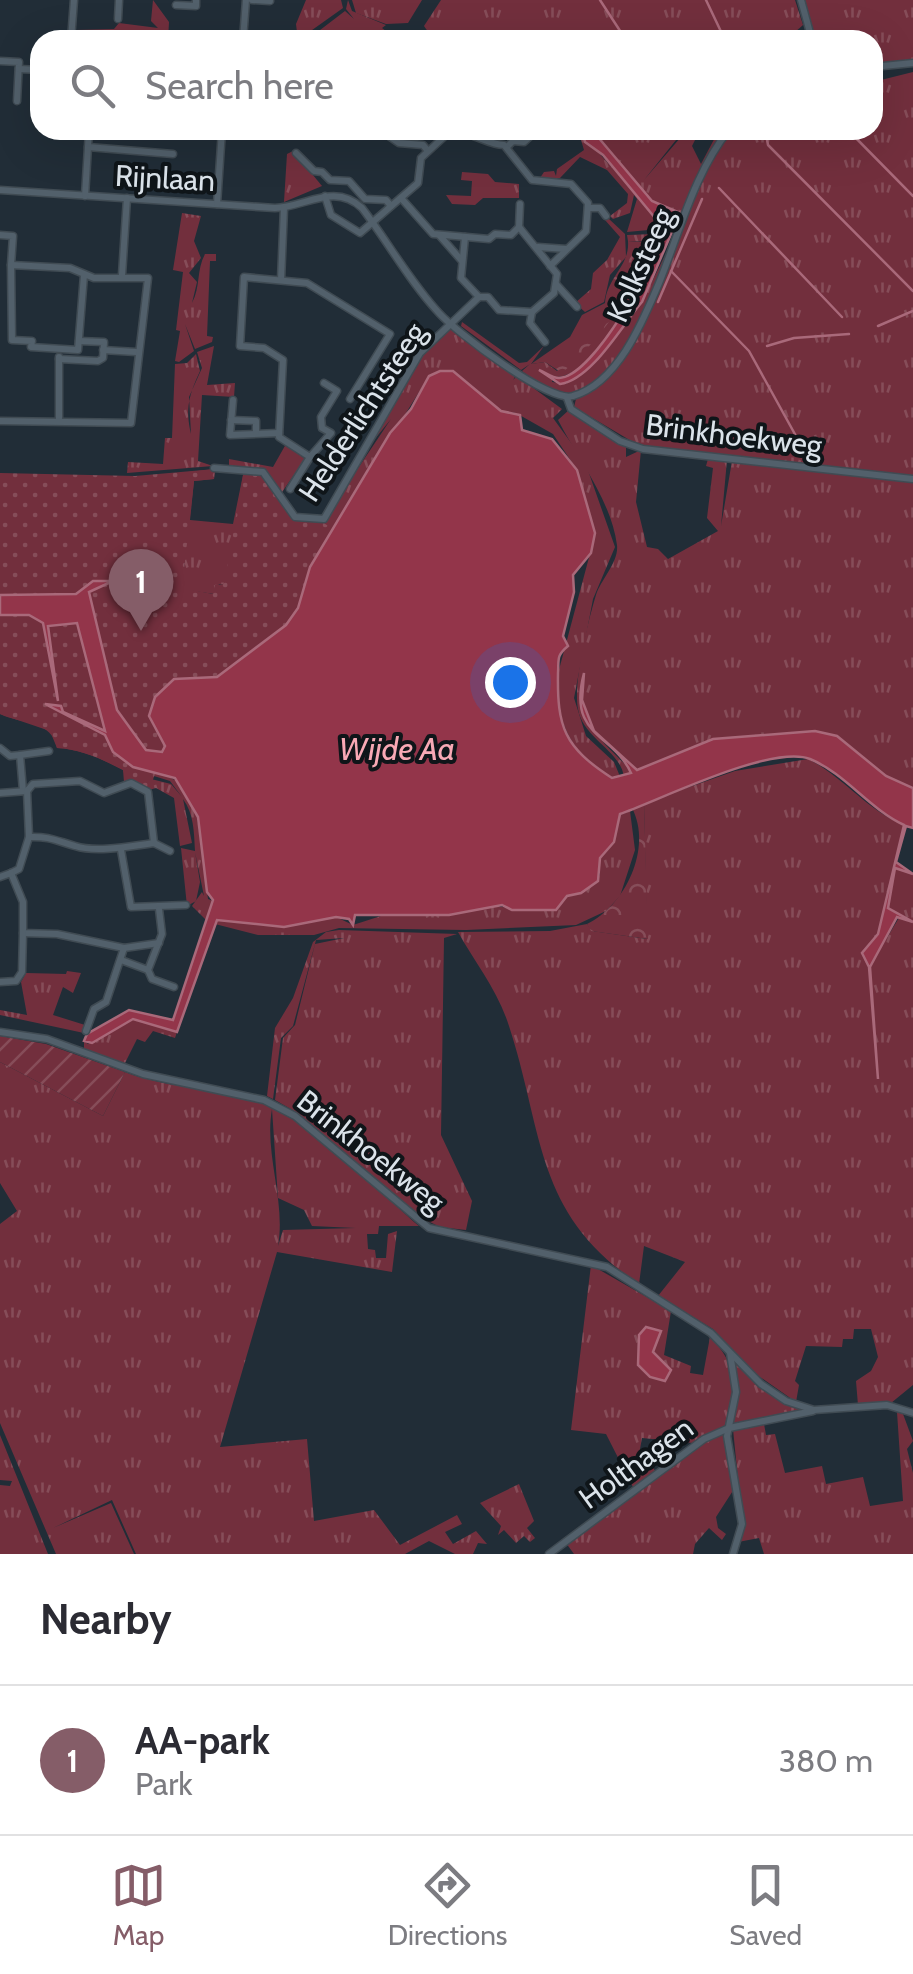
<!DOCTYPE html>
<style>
:root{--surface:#fff;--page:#f7f7f7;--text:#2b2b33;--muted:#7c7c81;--line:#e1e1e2;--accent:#855d68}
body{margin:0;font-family:Cabin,sans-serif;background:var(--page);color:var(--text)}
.you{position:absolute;left:510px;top:682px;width:35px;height:35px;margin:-25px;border:8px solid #fff;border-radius:50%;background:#1a73e8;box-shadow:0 0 0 15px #1a73e833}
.badge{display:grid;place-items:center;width:65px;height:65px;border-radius:50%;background:var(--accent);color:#fff;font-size:32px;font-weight:700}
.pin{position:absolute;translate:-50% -82px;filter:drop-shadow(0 2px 5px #0008)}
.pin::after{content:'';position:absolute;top:52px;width:35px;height:30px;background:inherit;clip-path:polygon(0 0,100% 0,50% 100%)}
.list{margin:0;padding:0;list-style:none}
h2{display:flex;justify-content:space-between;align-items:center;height:130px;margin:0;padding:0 40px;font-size:42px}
h2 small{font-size:32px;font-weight:400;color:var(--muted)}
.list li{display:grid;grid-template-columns:65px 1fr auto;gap:30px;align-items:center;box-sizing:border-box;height:150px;padding:0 40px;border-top:2px solid var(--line)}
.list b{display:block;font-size:38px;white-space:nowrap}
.list p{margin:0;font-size:32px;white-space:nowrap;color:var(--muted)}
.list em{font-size:32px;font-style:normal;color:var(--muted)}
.icon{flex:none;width:55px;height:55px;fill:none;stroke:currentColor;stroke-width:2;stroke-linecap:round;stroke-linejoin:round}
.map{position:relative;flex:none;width:913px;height:1554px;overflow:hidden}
.search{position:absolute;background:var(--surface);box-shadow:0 10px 40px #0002;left:30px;right:30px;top:30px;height:110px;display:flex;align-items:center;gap:25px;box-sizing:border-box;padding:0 35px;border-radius:30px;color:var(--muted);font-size:38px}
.sheet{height:280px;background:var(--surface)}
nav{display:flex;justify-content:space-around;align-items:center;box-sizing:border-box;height:140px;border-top:2px solid var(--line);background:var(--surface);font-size:28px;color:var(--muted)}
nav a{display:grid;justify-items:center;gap:5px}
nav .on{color:var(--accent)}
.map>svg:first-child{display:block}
.grass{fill:url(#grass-tufts);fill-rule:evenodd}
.forest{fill:url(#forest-crowns)}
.park{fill:url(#park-dots)}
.garden{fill:url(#garden-furrows)}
.water{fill:#93354a;stroke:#a9697a;stroke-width:2.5}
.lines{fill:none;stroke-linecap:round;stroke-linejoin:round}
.stream{stroke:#a9697a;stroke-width:2.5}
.street-casing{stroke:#404b53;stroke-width:9}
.street{stroke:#52606b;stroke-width:6}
.labels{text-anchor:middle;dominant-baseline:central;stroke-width:8;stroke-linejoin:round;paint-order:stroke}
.street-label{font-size:30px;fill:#dbe3ea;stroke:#0f1519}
.water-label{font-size:32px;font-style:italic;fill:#f8a9b5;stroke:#0f1519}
</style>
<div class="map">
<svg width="913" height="1554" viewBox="0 0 913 1554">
<defs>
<pattern id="grass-tufts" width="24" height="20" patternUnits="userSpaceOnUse" patternTransform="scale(2.5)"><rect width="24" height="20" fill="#722f3d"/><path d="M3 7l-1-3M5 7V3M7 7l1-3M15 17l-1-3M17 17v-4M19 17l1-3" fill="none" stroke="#864d59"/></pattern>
<pattern id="forest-crowns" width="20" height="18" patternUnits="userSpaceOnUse" patternTransform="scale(2.5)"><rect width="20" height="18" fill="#722f3d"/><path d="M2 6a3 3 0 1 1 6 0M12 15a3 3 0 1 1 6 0" fill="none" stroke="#864d59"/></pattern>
<pattern id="park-dots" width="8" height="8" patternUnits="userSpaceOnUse" patternTransform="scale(2.5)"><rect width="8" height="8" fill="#722f3d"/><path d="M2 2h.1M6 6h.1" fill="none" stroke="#864d59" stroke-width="1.8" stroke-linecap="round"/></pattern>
<pattern id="garden-furrows" width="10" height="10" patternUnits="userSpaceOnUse" patternTransform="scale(2.5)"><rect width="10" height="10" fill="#722f3d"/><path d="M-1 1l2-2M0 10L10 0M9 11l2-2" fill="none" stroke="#864d59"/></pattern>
</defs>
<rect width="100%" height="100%" fill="#212d37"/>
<g class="grass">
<polygon points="153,0 169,22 168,40 149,34 146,40 76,30 114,29 119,23 158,28 151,21"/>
<polygon points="306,0 341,0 343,8 298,40 296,24"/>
<polygon points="348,0 352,11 386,25 382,28 397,40 314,36 307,40 345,11 354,19 346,9"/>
<polygon points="352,0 422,0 408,23 386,24 356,13"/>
<polygon points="441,0 795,0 803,25 786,40 449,39 431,36 424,26"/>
<polygon points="803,0 913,0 913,61 873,65 873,40 813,40"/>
<polygon points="913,72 913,476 638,445 574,407 576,399 627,350 713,158 732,130 873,130 873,82"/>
<polygon points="578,130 665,226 664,234 659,229 627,232 637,199 634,195 630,213 613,219 610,216 627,203 628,194 607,170 580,157 560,178 540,178 544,172 554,171 556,176 557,169 584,150"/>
<polygon points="592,130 684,130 644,180 687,130 700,130 692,146 701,164 719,130 727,130 673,238 680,213 652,201"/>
<polygon points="293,151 322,186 284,202 287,154"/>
<polygon points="462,172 488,174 495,182 519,184 519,198 483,198 475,205 452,204 446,195 471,196 472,181 461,180"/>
<path d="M182,213L201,216L194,241L201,258L189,273L197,282L192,303C201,286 196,271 205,254H216V261H210L207,336L213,337L212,342L195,349L185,324L194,351L179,362L175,361L180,331L176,330L183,272L173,270Z"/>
<polygon points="608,218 625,234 626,257 610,275 604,302 585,312 575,303 591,289 593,273 607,260 620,237 605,220"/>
<path d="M654,234L663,237C644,270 598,381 553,377L552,382L566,384L616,337L628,313L643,300L672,241C657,281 618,397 563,394C547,392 534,380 522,371L530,364L521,370L461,326L462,322L519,363L527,362L544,346L531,364L545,362L557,371C596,334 639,295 653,242L628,241L627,235Z"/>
<path d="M453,329L516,375L513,380L517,376L562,409L553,418L585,462L615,547L593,599L574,698L586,736L614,762L621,779C582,775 553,718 556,681L595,535L577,470L553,434L516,413L502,411L453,371L429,376L310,567L298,608L286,625L217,677L174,679L155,697L149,716L165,746L162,752L146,750L117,710L93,603C113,586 154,594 165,618L207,611H277L281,590L219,584L214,594L175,588L176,592L163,596L145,586L112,585V581L102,579L76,594L0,595V552C27,564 59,584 79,555C98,553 121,543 114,521V532L105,545L78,551L69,524L77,509L93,530L79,508L88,505L112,518L121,507L128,517L118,554L130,558L158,526L175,521L181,496L169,480L179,473L215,469L214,479L194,481L190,520L233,524L244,470L263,475L293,519L321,523L317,535L297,525L249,477L291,523L316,537L286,589L292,592L295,575L321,531L322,522L391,419L374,440C378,419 426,339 443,337L444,331ZM190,483L184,569L169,584L164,576C175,551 175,501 190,483Z"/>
<path d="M214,346L207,385L235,383L234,397L202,395L198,461L213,466L127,473L128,462L163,464L165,438H172L175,364L187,363L196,354L200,371C189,395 185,408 191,434L189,397L202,368L197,352Z"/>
<path d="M569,410L626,446V457L641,450L636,502L647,547L658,549L668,559L718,531L707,518L713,468L706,466L708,459L727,460L721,526L732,461L913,481V788L886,776L837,736L815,731L713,739L637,770L594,731L582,700L584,673C572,717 600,739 629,768L631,773L624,778C622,751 583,739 578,709C573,683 588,621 596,595C601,579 619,562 617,545C611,500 578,459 558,420Z"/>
<polygon points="286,444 305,459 280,495 261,470 229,465 229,459 273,467"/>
<path d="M0,694L179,782L197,817L208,899L213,901L208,922L192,906L202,892L204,896L195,852L200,882L196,901L187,906L181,848L195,851C194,832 194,814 183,799L192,843L180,846L174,798L156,788L149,790L151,779L171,784L182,797L170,781L125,767L132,781H127L123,770C102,759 80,749 57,748L50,731L0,714Z"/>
<path d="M808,759C844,777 866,810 904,825L878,934L862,954L869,968L900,916L888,908L895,868L913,874V1385L891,1403L858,1405L856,1381L871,1371L878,1357L871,1329H854L853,1339H843L842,1347L806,1346L795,1381L799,1385L796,1402L750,1370L713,1329L658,1296L685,1262L644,1246L639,1284C534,1214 544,1133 509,1026C498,991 476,964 458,932L550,931L587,924L592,931L647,939L644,803L735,771Z"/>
<polygon points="630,811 635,850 620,896 606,911 576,925 466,930 339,928 314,935 258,935 215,924 218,919 284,927 336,917 353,925 384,915 449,915 483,906 556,910 567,896 581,893 600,875 600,858 614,842 618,816"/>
<polygon points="339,930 457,934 444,938 441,1135 472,1201 466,1230 440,1227 418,1216 296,1112 275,1100 283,1038 295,1025 315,944 344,938 316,940 293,1026 281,1038 273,1099 267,1096 275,1028 293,998 313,942 326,932"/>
<polygon points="67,971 81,973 73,993 63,987 53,1015 85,1025 84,1033 0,1015 0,1010 27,1015 21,982 26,973 66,974"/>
<polygon points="133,1019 177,1032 175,1038 153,1031 145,1042 137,1039 124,1065 84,1049 84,1041 88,1044"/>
<path d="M0,1062L103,1116L125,1072C171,1090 222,1087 268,1105C314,1123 379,1192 419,1226H379L378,1234H367L368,1249L375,1250L376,1258H386L388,1234L397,1231L392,1272L277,1252L220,1447L307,1439L314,1521L374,1510L400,1545L457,1515L462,1524L445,1532L453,1544L476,1531L487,1544L478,1543L473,1554H455L429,1541L405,1554H136L112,1500L53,1528L111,1503L134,1554H56L0,1423V1224L17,1211L0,1183ZM272,1109L278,1198L304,1210L312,1226L356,1228L283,1230L278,1246C286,1201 264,1154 272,1109Z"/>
<path d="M591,1265L671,1311L664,1355L691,1366L690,1373L703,1375L710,1337C739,1366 735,1387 727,1425L693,1443L642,1438L640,1449L656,1472L634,1489L606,1434L571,1430Z"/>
<polygon points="734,1359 771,1394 805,1410 732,1425 737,1393"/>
<polygon points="897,1412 903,1414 913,1441 907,1449 913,1473 913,1554 764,1554 759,1538 738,1542 743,1529 733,1429 764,1424 766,1435 775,1434 785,1473 822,1466 826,1484 863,1477 870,1506 903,1501"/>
<polygon points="724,1432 734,1489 716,1517 718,1528 726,1534 722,1540 709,1528 695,1544 693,1554 574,1554 566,1543 696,1446"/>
<polygon points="0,1435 48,1554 0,1554 0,1485 10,1486 12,1481 0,1480"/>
<polygon points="519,1484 534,1521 527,1528 535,1538 530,1542 524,1536 516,1543 504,1530 498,1535 501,1526 480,1503"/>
</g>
<g class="forest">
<path d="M628,241L654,243C633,292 603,337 562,373L545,362L531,364L570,337L582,315L605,303C607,277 630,266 628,241Z"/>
<path d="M644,803L648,939L591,931L587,924C625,906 653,848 632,808Z"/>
</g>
<path class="park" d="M215,469L214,479L194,481L182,588L213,594L215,585L224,584L244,470L263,475L293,519L322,522L341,534L299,620L166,745L149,790L132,781L124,782L123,770C102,759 81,749 57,748C52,720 23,725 0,714V473L135,476Z"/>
<polygon class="garden" points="0,1036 46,1044 125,1072 103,1116 0,1062"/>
<g class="water">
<path d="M582,130H592L652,201L680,213L642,302C624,322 592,380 560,384L539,370C545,372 552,378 559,378C594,377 656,260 665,230L603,155L585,142Z"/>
<path d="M440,371H453L501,411L520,415L522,430L552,439L577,470L595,533L591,553L573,575L574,592L563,636L568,646C556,656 559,659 558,673C557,727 564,747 612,778L631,773C613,733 567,737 584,673L582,700L594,731L637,770L713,739L815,731L837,736L886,776L913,788V828L906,826L896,862L913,874L895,868L888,908L913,922L897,917L870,967L878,1079L869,967L862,953L878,934L904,825C868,808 846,774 810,759C771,744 658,801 620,814L614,842L600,858L598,881L581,893L567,896L556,910H512L502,905L449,915H355L353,925L349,919L336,917L284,927L217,920L177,1032L133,1019L92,1043L84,1041L87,1034L129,1010L173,1020L213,900L207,892L198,817L175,778L133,767L113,752L105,735L45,704L61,706L63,712L105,731L77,623L48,626L58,701L43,623L29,615H0V595L76,594L93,581H113L89,592L117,710L146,750L162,752L165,746L149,716L155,697L174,679L217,677L286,625L298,608L310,567L390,433L411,409L429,376Z"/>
<polygon points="646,1327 661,1331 653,1352 671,1370 665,1381 650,1377 638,1365 639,1335"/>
</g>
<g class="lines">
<g class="stream">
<polyline points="600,0 626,40"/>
<polyline points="706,0 725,40"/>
<polyline points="848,130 913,196"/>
<polyline points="766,134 768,145 913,291"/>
<polyline points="719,188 842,317"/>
<polyline points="671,271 749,351 807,456"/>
<polyline points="658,302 702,199"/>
<polyline points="878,326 913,311"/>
<polyline points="767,346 794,338 849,334"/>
</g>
<defs>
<g id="street">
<polyline points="252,0 270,1"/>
<polyline points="801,0 812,40"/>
<polyline points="176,5 196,6 196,0"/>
<polyline points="118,19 119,0"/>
<polyline points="71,40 74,0"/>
<polyline points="243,40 246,0"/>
<polyline points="0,61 19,62 17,101"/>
<polyline points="873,67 913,63"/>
<polyline points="19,69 40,70"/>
<polyline points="380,130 399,143 423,145 428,151"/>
<polyline points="88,147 173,154"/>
<polyline points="507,147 513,141 524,142 537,130"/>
<polyline points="296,153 314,171 322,172 330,180 349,181 365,199 386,200 391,206"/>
<path d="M0,190L275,208C305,207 335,182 362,208C388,242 410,282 439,313C456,332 550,404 573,396C618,383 643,321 659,283C679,234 695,171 729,130"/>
<polyline points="85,196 89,130"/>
<path d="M325,196L331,215L360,233L418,183L421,158L447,134C470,128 483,144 504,145L532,180L571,184L588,203L586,231L550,266"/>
<polyline points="401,198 433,234 489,239 495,234 511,235 519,227 520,204"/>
<polyline points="217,204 222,130"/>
<polyline points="588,208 600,208 606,216"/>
<polyline points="0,235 13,236 11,265"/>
<polyline points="440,236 462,261"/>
<polyline points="465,237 461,278 479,297 488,297 499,310 532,312 554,293 557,274 519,227"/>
<polyline points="538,247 566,249"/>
<polyline points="122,275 127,198"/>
<polyline points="281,280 284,208"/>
<polyline points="556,284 577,307"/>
<polyline points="532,312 530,323 545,342"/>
<polyline points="103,350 136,352"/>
<polyline points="59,357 59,420"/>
<polyline points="59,359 98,361 103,358 104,342 79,341"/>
<polyline points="324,383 337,391 321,417 322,428 331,433 310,457 279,437 283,360 264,348 240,346 244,277 307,283 390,334 350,399"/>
<polyline points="567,398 571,409 620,441 643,449 913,479"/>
<polyline points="233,400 230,435 279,433"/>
<polyline points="231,420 256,421 256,432"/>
<polyline points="1,421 131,423 148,278 94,278 70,268 11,265 12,340 32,341 31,347 78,350 84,275"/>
<polyline points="214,468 263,472 295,517 324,519 420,353 479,297"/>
<polyline points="290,489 310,457"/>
<polyline points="0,748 10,756 20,755"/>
<polyline points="23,791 20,755 49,751"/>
<polyline points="0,793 27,791 33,784 80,781 104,793 131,783 148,792 154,843"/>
<path d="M29,837C49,836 57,841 75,846C97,853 131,846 154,843L170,851"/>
<polyline points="121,850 131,907 186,905"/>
<polyline points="11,873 23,902 23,933 57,934 124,948"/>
<polyline points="11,873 19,869 29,837 27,791"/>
<polyline points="0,877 11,873"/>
<polyline points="159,909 162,934 148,970 152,979 174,987"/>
<polyline points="121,960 148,970"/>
<polyline points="0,982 16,981 22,972 23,933"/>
<polyline points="86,1031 94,1009 106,1002 124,948 159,943"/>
<polyline points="0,1032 47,1039 143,1074 264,1100 295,1116 429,1228 607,1267 711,1333 761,1384 786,1401 814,1410 887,1405 913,1413"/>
<polyline points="730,1353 736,1392 727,1436 742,1524 733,1554"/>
<polyline points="549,1554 704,1439 729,1428 813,1411"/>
</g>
</defs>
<use href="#street" class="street-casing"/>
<use href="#street" class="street"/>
</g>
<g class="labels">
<g class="street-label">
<text transform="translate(165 178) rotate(3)">Rijnlaan</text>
<text transform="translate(640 265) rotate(-66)">Kolksteeg</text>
<text transform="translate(362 412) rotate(-57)">Helderlichtsteeg</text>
<text transform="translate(734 435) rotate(7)">Brinkhoekweg</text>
<text transform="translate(371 1151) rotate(38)">Brinkhoekweg</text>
<text transform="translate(636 1463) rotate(-36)">Holthagen</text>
</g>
<g class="water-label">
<text x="397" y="748">Wijde Aa</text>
</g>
</g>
</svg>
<div class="you"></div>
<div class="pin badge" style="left:141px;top:631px">1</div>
<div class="search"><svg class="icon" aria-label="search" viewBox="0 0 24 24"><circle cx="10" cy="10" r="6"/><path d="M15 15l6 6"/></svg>Search here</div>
</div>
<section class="sheet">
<h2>Nearby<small></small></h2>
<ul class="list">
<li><span class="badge">1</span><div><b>AA-park</b><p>Park</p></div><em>380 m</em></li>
</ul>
</section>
<nav>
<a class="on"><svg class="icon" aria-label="map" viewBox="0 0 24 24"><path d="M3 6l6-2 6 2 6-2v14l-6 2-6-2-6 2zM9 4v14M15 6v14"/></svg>Map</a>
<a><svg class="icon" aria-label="directions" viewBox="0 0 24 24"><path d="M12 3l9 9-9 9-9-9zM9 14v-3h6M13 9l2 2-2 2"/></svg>Directions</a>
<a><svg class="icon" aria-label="saved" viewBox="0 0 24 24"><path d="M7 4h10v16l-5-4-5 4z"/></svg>Saved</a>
</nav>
